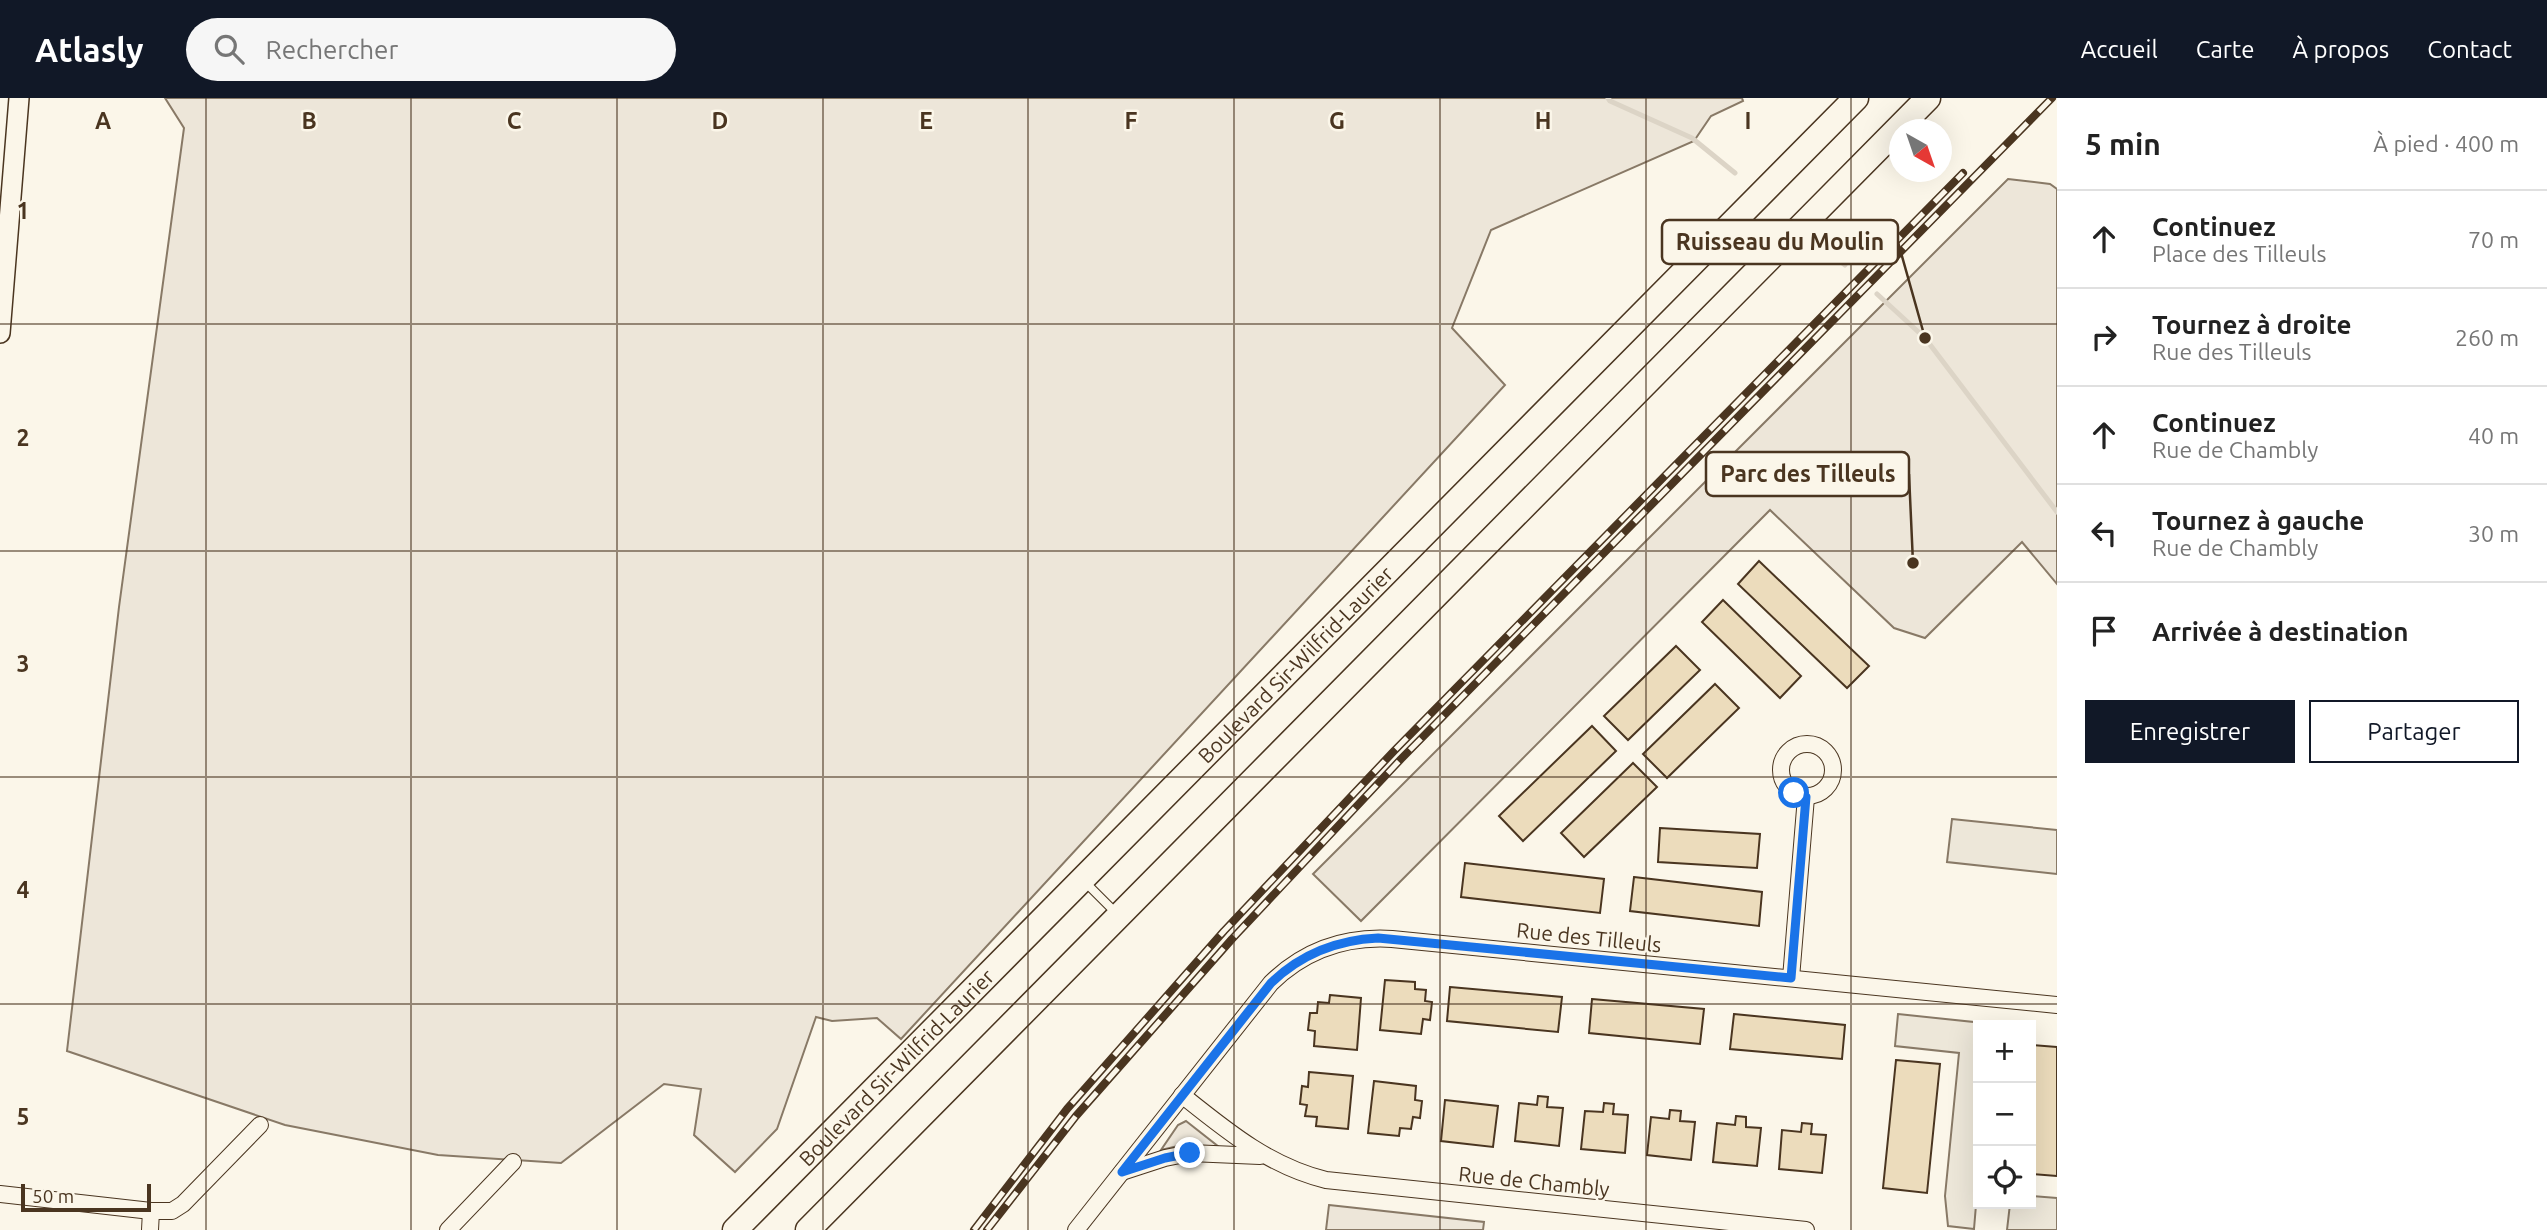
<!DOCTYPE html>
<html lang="fr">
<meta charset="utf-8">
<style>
:root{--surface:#fff;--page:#f6f6f6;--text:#222;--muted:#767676;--line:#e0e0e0;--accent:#111827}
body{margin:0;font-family:Ubuntu,sans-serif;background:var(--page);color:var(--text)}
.controls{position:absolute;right:21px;bottom:21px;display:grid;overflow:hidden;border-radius:0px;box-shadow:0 7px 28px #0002}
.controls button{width:63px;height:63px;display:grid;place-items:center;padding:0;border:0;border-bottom:2px solid var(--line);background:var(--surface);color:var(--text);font:35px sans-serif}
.compass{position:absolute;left:1889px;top:21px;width:63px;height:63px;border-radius:50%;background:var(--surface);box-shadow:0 7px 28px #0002;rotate:140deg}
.scale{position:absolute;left:21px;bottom:18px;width:130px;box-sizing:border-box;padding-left:7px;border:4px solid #4a3520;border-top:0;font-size:19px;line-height:24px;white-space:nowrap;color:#4a3520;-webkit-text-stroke:5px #fbf6e9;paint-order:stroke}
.stop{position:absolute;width:21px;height:21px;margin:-16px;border:5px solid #1a73e8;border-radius:50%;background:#fff}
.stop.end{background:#1a73e8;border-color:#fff;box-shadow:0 2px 7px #0008}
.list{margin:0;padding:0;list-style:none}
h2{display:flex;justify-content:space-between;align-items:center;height:91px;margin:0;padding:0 28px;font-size:30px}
h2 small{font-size:23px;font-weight:400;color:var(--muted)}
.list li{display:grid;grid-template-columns:46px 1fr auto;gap:21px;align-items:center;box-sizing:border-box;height:98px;padding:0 28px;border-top:2px solid var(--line)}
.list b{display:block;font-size:26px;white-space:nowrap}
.list p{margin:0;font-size:23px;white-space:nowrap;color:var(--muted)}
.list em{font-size:23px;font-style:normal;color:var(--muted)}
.actions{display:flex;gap:14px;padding:21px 28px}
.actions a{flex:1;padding:16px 0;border:2px solid var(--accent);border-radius:0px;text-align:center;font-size:24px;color:var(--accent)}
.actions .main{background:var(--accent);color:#fff}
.icon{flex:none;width:38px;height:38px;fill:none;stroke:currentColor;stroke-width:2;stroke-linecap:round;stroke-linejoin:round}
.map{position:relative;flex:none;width:2057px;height:1132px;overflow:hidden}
header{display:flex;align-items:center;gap:42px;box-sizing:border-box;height:98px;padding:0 35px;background:var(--accent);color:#fff}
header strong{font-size:33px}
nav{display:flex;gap:38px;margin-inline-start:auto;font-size:24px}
.search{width:490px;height:63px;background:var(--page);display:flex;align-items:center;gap:18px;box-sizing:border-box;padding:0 24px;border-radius:38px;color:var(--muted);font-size:26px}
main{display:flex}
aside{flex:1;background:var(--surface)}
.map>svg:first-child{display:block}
.green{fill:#ede6d9;stroke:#887966;stroke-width:2}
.parking{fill:#ede7d9;stroke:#887966;stroke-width:2}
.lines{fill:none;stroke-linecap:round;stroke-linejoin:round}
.stream{stroke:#dcd4c6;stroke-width:5}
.building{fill:#ecdcbc;stroke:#4a3520;stroke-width:2}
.service-casing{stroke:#4a3520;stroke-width:10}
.minor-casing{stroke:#4a3520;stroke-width:18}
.tertiary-casing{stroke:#4a3520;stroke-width:22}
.primary-casing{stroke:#4a3520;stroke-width:27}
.service{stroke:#fbf6e9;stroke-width:8}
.minor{stroke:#fbf6e9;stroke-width:16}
.tertiary{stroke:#fbf6e9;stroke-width:19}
.primary{stroke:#fbf6e9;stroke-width:24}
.rail-casing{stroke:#4a3520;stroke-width:8}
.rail{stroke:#fbf6e9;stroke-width:5;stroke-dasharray:16;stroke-linecap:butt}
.route{stroke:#1a73e8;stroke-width:9}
.grid{fill:none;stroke:#4a3520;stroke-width:2;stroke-opacity:0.55}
.labels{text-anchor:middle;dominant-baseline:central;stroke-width:5;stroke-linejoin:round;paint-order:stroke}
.street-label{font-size:21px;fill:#4a3520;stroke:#fbf6e9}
.grid-label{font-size:23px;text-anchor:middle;font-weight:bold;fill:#4a3520;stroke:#fbf6e9;stroke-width:5;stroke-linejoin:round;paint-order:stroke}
.leader{fill:none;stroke:#4a3520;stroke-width:2.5}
.callout-dot{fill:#4a3520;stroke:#fbf6e9;stroke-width:2.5}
.callout{fill:#fbf6e9;stroke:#4a3520;stroke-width:2.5}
.callout-label{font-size:23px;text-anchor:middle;font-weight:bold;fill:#4a3520}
</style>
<header>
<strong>Atlasly</strong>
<div class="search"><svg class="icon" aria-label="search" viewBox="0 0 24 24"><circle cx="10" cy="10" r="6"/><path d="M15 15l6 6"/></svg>Rechercher</div>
<nav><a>Accueil</a><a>Carte</a><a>À propos</a><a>Contact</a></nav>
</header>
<main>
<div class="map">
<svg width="2057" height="1132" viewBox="0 0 2057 1132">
<rect width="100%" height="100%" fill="#fbf6e9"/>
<g class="green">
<polygon points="165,0 1742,0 1743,3 1711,18 1694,43 1491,132 1452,230 1505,287 901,941 877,920 832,923 816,919 777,1031 735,1074 694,1037 701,991 664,986 561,1065 438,1057 285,1027 67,953 119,509 184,30"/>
<polygon points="2008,81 2050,86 2057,91 2057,486 2022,444 1925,540 1894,530 1770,412 1361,823 1313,776"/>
<polygon points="1186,1023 1219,1049 1178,1048 1161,1052 1178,1027"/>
<polygon points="1329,1107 1484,1124 1483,1132 1326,1132"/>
</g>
<g class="parking">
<polygon points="1952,721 2057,732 2057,776 1947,764"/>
<polygon points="1898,916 1983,925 1983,927 1978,927 1978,1083 1974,1131 1948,1128 1945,1098 1959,955 1895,948"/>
<polygon points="2031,1098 2057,1100 2057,1132 2007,1132 2010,1106 2031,1106"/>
</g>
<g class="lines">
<g class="stream">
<polyline points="1608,0 1610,3 1692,40 1735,75"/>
<polyline points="1825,151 1845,167"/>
<polyline points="1877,196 1925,240 2057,414"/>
</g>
</g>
<g class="building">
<polygon points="1759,463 1869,568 1847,590 1738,486"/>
<polygon points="1723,502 1801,578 1780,600 1702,524"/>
<polygon points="1676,548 1700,572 1628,642 1604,618"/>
<polygon points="1715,586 1739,610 1667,680 1643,656"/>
<polygon points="1592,628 1616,653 1523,743 1499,718"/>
<polygon points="1633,665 1657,689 1584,759 1561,735"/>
<polygon points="1660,730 1760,736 1757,770 1658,764"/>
<polygon points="1465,765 1604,781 1600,815 1461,799"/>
<polygon points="1634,779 1762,794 1759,828 1630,813"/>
<polygon points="1385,882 1415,884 1415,891 1426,892 1425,903 1432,904 1430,922 1423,921 1421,936 1380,932"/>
<polygon points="1450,889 1562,899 1558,934 1447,923"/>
<polygon points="1330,897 1361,900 1357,952 1314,948 1315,933 1308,932 1310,915 1317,915 1318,904 1329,905"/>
<polygon points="1592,901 1704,911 1700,946 1589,935"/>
<polygon points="1734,916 1845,927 1842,961 1730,951"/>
<polygon points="2031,947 2057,949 2057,1078 2031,1076"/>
<polygon points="1896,962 1940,966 1927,1095 1883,1090"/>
<polygon points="1309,974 1353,978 1348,1031 1316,1028 1317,1019 1305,1018 1307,1007 1300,1006 1302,988 1308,989"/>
<polygon points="1374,983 1416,988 1415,1002 1422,1003 1420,1020 1413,1019 1411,1031 1400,1030 1399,1038 1368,1035"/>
<polygon points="1538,998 1548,999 1547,1009 1563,1010 1559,1048 1515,1043 1519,1005 1537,1007"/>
<polygon points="1445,1002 1498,1008 1493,1049 1441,1043"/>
<polygon points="1604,1005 1614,1006 1613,1016 1628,1017 1625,1055 1581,1051 1585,1013 1603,1014"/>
<polygon points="1670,1012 1681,1013 1680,1023 1695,1024 1691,1062 1647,1057 1651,1019 1669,1021"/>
<polygon points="1736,1018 1746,1019 1746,1029 1761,1030 1757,1068 1713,1064 1717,1025 1735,1027"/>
<polygon points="1802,1025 1812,1026 1811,1036 1826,1037 1822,1075 1779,1071 1782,1032 1801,1034"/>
</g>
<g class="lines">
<defs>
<polyline id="service" points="1084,783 1117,816"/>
<g id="minor">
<circle cx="1807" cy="672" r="26"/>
<polyline points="1791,880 1806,699"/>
<path d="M1182,997C1227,1033 1269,1068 1326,1082L1806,1132"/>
<polyline points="1122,1074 1165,1060 1190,1055 1260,1058"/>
<polyline points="0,1096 151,1113 172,1113 183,1106 260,1027"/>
<polyline points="150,1132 151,1113"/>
<polyline points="448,1132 513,1064"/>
<path d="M1076,1132L1271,885C1305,852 1345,838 1392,841L2057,907"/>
</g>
<polyline id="tertiary" points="0,235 19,0"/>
<g id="primary">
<path id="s1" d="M735,1132L1856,0"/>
<polyline points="808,1132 1928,0"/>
</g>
</defs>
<use href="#service" class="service-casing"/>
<use href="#minor" class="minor-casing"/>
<use href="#tertiary" class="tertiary-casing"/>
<use href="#primary" class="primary-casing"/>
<use href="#service" class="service"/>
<use href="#minor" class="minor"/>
<use href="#tertiary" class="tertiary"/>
<use href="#primary" class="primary"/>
<defs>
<g id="rail">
<polyline points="974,1132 1067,1011 1224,833 1394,653 1963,75"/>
<polyline points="987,1132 1076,1018 1232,841 1401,661 2052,0"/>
</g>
</defs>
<use href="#rail" class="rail-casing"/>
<use href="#rail" class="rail"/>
</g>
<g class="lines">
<path class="route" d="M1190,1055L1165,1060L1122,1074L1271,885C1301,856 1336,842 1378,840L1791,880L1806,699L1794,695"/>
</g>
<path class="grid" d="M206,0V1132M411,0V1132M617,0V1132M823,0V1132M1028,0V1132M1234,0V1132M1440,0V1132M1646,0V1132M1851,0V1132M0,226H2057M0,453H2057M0,679H2057M0,906H2057"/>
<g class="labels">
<g class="street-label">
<text stroke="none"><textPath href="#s1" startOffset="796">Boulevard Sir-Wilfrid-Laurier</textPath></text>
<text transform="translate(1589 839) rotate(6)">Rue des Tilleuls</text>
<text stroke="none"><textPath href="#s1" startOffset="229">Boulevard Sir-Wilfrid-Laurier</textPath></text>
<text transform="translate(1534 1083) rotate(6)">Rue de Chambly</text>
</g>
</g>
<g class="grid-label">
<text x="103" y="31">A</text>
<text x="309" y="31">B</text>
<text x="514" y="31">C</text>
<text x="720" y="31">D</text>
<text x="926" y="31">E</text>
<text x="1131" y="31">F</text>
<text x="1337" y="31">G</text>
<text x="1543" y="31">H</text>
<text x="1748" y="31">I</text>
<text x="23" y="121">1</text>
<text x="23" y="348">2</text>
<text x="23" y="574">3</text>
<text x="23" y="800">4</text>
<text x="23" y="1027">5</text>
</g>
<path class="leader" d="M1925 240L1898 144M1913 465L1909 376"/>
<g class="callout-dot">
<circle cx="1925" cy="240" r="7"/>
<circle cx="1913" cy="465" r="7"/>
</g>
<g class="callout">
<rect x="1662" y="122" width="236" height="44" rx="7"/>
<rect x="1706" y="354" width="203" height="44" rx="7"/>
</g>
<g class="callout-label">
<text x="1780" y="152">Ruisseau du Moulin</text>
<text x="1808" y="384">Parc des Tilleuls</text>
</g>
</svg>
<div class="controls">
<button>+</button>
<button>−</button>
<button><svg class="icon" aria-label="locate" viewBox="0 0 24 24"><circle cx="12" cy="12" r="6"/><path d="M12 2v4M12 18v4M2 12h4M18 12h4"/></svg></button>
</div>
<svg class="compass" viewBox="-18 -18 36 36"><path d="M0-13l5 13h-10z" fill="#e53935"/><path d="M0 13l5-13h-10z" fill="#767676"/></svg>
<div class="scale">50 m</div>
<div class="stop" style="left:1794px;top:695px"></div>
<div class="stop end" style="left:1190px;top:1055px"></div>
</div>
<aside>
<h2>5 min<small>À pied · 400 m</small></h2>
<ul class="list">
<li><svg class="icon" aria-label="ahead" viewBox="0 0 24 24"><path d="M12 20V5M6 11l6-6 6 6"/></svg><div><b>Continuez</b><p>Place des Tilleuls</p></div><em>70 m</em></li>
<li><svg class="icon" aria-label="right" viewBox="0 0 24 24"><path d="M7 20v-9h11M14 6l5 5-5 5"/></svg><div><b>Tournez à droite</b><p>Rue des Tilleuls</p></div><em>260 m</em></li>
<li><svg class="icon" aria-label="ahead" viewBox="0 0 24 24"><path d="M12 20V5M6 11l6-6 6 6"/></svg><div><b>Continuez</b><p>Rue de Chambly</p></div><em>40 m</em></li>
<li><svg class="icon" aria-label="left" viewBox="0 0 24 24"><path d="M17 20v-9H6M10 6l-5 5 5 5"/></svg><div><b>Tournez à gauche</b><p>Rue de Chambly</p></div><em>30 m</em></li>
<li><svg class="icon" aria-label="arrive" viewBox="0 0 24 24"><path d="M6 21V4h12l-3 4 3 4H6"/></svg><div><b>Arrivée à destination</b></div></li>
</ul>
<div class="actions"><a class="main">Enregistrer</a><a>Partager</a></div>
</aside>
</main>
